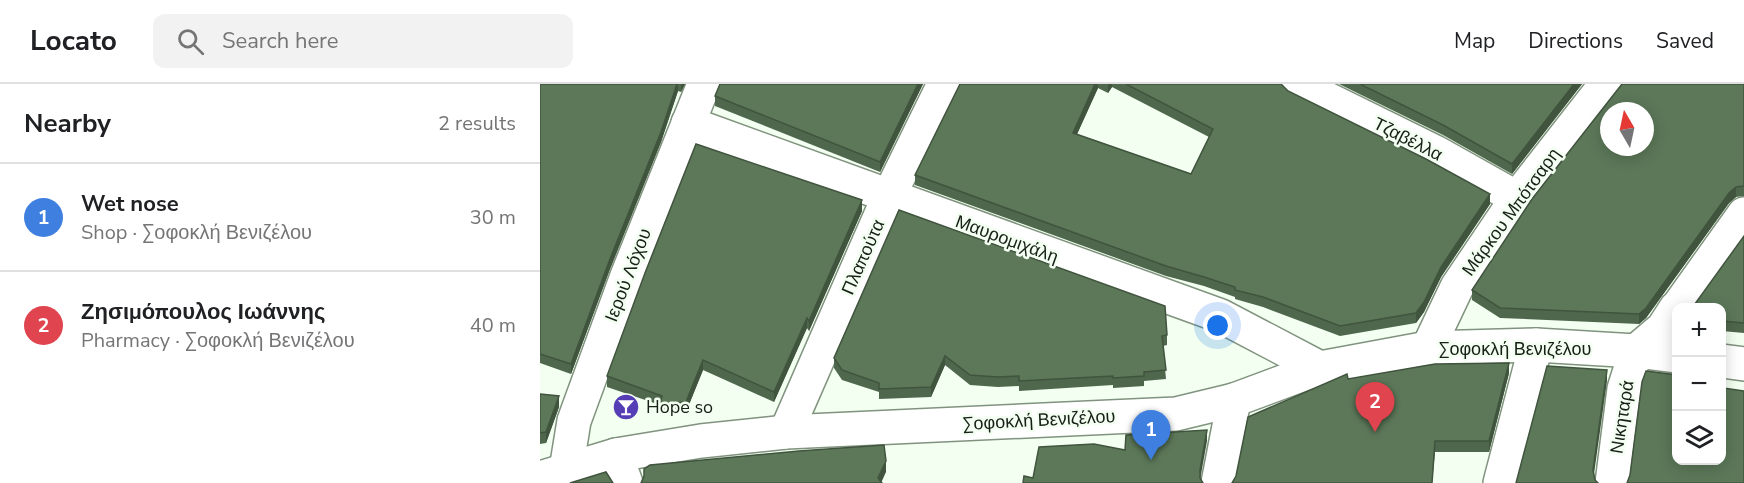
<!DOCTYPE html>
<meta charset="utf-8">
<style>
:root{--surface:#fff;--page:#f2f2f2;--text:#202124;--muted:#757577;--line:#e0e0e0;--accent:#543db5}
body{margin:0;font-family:"Nunito Sans",sans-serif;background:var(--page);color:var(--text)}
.controls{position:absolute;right:18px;bottom:18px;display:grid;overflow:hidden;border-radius:12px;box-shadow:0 3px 15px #0003}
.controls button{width:54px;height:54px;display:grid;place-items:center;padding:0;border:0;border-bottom:2px solid var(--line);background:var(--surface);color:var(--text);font:30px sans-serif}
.compass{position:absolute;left:1060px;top:18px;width:54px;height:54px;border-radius:50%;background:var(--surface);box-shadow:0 3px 15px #0003;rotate:351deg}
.you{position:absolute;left:678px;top:242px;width:21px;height:21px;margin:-15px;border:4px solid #fff;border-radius:50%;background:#1a73e8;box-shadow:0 0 0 9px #1a73e833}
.badge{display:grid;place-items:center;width:39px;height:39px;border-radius:50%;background:var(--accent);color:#fff;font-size:20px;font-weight:700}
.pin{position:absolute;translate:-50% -50px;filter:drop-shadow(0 2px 3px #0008)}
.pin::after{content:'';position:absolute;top:32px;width:21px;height:18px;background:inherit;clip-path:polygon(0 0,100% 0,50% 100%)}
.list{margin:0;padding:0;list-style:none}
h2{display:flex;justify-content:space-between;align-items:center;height:78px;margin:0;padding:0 24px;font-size:26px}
h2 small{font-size:20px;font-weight:400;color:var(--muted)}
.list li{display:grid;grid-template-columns:39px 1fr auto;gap:18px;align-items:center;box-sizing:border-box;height:108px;padding:0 24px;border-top:2px solid var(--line)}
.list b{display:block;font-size:22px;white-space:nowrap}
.list p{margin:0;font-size:20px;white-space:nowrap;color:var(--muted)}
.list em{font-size:20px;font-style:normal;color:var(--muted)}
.icon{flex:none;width:33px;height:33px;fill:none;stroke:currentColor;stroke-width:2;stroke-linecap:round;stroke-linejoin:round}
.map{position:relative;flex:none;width:1204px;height:399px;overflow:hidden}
header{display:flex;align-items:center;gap:36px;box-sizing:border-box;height:84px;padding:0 30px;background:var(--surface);border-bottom:2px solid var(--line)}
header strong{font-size:28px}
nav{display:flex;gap:33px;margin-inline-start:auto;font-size:21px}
.search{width:420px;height:54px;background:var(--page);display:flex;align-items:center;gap:15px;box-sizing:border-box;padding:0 21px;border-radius:12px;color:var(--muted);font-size:22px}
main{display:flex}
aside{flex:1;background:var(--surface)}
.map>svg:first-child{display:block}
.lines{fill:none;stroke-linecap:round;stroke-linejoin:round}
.minor-casing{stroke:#80937e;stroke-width:36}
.minor{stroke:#fff;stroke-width:33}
.wall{fill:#4f674d;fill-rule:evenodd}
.shaded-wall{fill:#40543e}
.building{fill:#5c7859;stroke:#40543e;stroke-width:1.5;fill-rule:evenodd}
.labels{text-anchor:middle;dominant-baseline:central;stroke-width:5;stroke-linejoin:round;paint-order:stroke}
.street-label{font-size:18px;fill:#181f17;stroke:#f2fff1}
.poi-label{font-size:18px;fill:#181f17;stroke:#f2fff1;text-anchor:start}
</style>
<header>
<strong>Locato</strong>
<div class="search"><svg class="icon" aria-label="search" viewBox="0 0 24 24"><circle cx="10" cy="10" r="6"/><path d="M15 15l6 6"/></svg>Search here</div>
<nav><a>Map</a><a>Directions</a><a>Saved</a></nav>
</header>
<main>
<aside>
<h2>Nearby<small>2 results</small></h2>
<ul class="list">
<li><span class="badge" style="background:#3f7fe0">1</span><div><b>Wet nose</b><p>Shop · Σοφοκλή Βενιζέλου</p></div><em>30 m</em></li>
<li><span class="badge" style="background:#e0444e">2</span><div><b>Ζησιμόπουλος Ιωάννης</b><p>Pharmacy · Σοφοκλή Βενιζέλου</p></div><em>40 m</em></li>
</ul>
</aside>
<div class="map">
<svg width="1204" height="399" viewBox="0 0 1204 399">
<rect width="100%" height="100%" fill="#f2fff1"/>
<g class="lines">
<defs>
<g id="minor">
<polyline points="757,0 895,68 977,114"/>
<polyline points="148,39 681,232 780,284"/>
<polyline points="1137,224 1204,130"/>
<polyline points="888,264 917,203 977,114 1066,0"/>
<polyline points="1182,277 1204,280"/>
<polyline points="246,348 349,112 404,0"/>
<polyline points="76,371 86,399"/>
<polyline points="26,386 34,337 87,192 164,0"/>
<polyline points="0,394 76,371 161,357 246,348 636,330 694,316 780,284 888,264 996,261 1096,267 1136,272"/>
<polyline points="678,399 694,316"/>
<polyline points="960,399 996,261"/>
<polyline points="1072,399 1084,305 1096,267 1123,244 1136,224"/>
</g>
</defs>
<use href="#minor" class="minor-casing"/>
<use href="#minor" class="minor"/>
</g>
<g class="wall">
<polygon points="0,0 145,0 141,8 138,7 121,58 70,185 31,290 0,279"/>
<polygon points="180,0 383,0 340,88 175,22 175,12"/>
<path d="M420,0H741L748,7L950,120L901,193L884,228L876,239L800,252L723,223L695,215V213L664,202L626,192L375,101V91ZM572,3L669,53L651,90L537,50L558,4L568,9Z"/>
<polygon points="799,0 1042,0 972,90 903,51"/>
<polygon points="1204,0 1204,112 1196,113 1189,119 1106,234 1099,240 960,234 932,216 932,206"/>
<polygon points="322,127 269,247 267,244 234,318 163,286 146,328 120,330 120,321 67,303 67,292"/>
<polygon points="1204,152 1204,249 1182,247 1182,224"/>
<polygon points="627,251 627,261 623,262 626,295 604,297 604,302 573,304 573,301 479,307 479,302 458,303 430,301 405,281 391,313 339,315 339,308 302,296 294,284 294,274"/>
<polygon points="969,289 949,368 895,368 808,295"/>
<polygon points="0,310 19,323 6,359 0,360"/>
</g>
<g class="shaded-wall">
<polygon points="137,0 138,0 138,7 121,58 70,185 31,290 31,280 70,175"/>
<polygon points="141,0 145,0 141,8"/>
<polygon points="378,0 383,0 340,88 340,78"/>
<polygon points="555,0 558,0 558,4 533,59 533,49"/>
<polygon points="568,0 572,0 572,3 568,9"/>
<polygon points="1034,0 1042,0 972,90 972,80"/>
<polygon points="1196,103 1196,113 1189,119 1106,234 1099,240 1099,230 1189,109"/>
<polygon points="950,110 950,120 901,193 884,228 876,239 876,229 901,183"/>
<polygon points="322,116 322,127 269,247 269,237"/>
<polygon points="267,234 267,244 234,318 234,308"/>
<polygon points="405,272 405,281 391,313 391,303"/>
<polygon points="163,276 163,286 146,328 146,318"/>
<polygon points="969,279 969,289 949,368 949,357"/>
<polygon points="1067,286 1067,297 1053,397 1053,386"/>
<polygon points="19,312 19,323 6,359 6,348"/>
<polygon points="667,346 667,357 660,396 660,386"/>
<polygon points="895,357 895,368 892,399"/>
<polygon points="346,377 346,388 341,399 338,394"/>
</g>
<g class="building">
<polygon points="0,0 137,0 121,48 70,175 31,280 0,270"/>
<polygon points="180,0 378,0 340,78 175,12"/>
<polygon points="420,0 555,0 533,49 651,90 673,45 586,0 741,0 748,7 886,75 950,110 901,183 884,218 876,229 800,242 723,213 695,206 695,203 664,193 626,182 375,91"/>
<polygon points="820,0 1034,0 972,80 903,41"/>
<path d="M1082,0H1204V102L1196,103L1189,109L1106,224L1099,230L960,224L932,206L992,115ZM1069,27H1105V63H1069Z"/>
<polygon points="156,60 322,116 269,237 267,234 234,308 163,276 146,318 120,320 122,312 67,292 105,189"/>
<polygon points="359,126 625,222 627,251 622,252 626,286 604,288 604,292 573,294 573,292 479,297 479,292 458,293 430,291 405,272 391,303 339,305 339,299 302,286 294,274"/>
<polygon points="1204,152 1204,239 1182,237 1182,224 1152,224"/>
<polygon points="969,279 949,357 895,357 892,399 692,399 696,392 708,333 807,290 808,295 895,280"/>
<polygon points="1007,282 1067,286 1053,386 1055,396 1058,399 976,399"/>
<polygon points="1106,287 1137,291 1137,376 1182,376 1182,300 1184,301 1183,304 1204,307 1204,399 1087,399 1090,391 1102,298"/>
<polygon points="0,310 19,312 6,348 0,349"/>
<polygon points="667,346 660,386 660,394 663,399 483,399 484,392 493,394 499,363 554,360 585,366 586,351"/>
<polygon points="344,361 346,377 338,394 342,399 101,399 104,392 104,385 110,381 259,367"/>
<polygon points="66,388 73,399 30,399"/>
</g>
<defs>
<symbol id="bar-disc" viewBox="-11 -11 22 22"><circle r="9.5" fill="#543db5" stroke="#f2fff1"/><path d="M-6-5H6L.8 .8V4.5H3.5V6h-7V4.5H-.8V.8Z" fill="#fff"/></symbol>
</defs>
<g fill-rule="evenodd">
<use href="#bar-disc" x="71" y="308" width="30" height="30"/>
</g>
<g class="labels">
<g class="street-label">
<text transform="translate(868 55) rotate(27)">Τζαβέλλα</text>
<text transform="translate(971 128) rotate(-54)">Μάρκου Μπότσαρη</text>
<text transform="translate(467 155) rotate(20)">Μαυρομιχάλη</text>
<text transform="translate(323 173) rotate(-66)">Πλαπούτα</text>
<text transform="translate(88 191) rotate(-69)">Ιερού Λόχου</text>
<text x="975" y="265">Σοφοκλή Βενιζέλου</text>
<text transform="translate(1082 333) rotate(-81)">Νικηταρά</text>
<text transform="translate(499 336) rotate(-3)">Σοφοκλή Βενιζέλου</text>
</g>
<g class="poi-label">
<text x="106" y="323">Hope so</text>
</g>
</g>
</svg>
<div class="controls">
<button>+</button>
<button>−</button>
<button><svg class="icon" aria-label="layers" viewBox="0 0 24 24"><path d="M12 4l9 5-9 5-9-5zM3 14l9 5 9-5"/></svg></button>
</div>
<svg class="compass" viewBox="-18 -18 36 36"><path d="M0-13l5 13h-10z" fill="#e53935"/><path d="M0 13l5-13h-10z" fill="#757577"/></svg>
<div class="you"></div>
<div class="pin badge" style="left:611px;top:376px;background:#3f7fe0">1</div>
<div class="pin badge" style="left:835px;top:348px;background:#e0444e">2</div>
</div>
</main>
